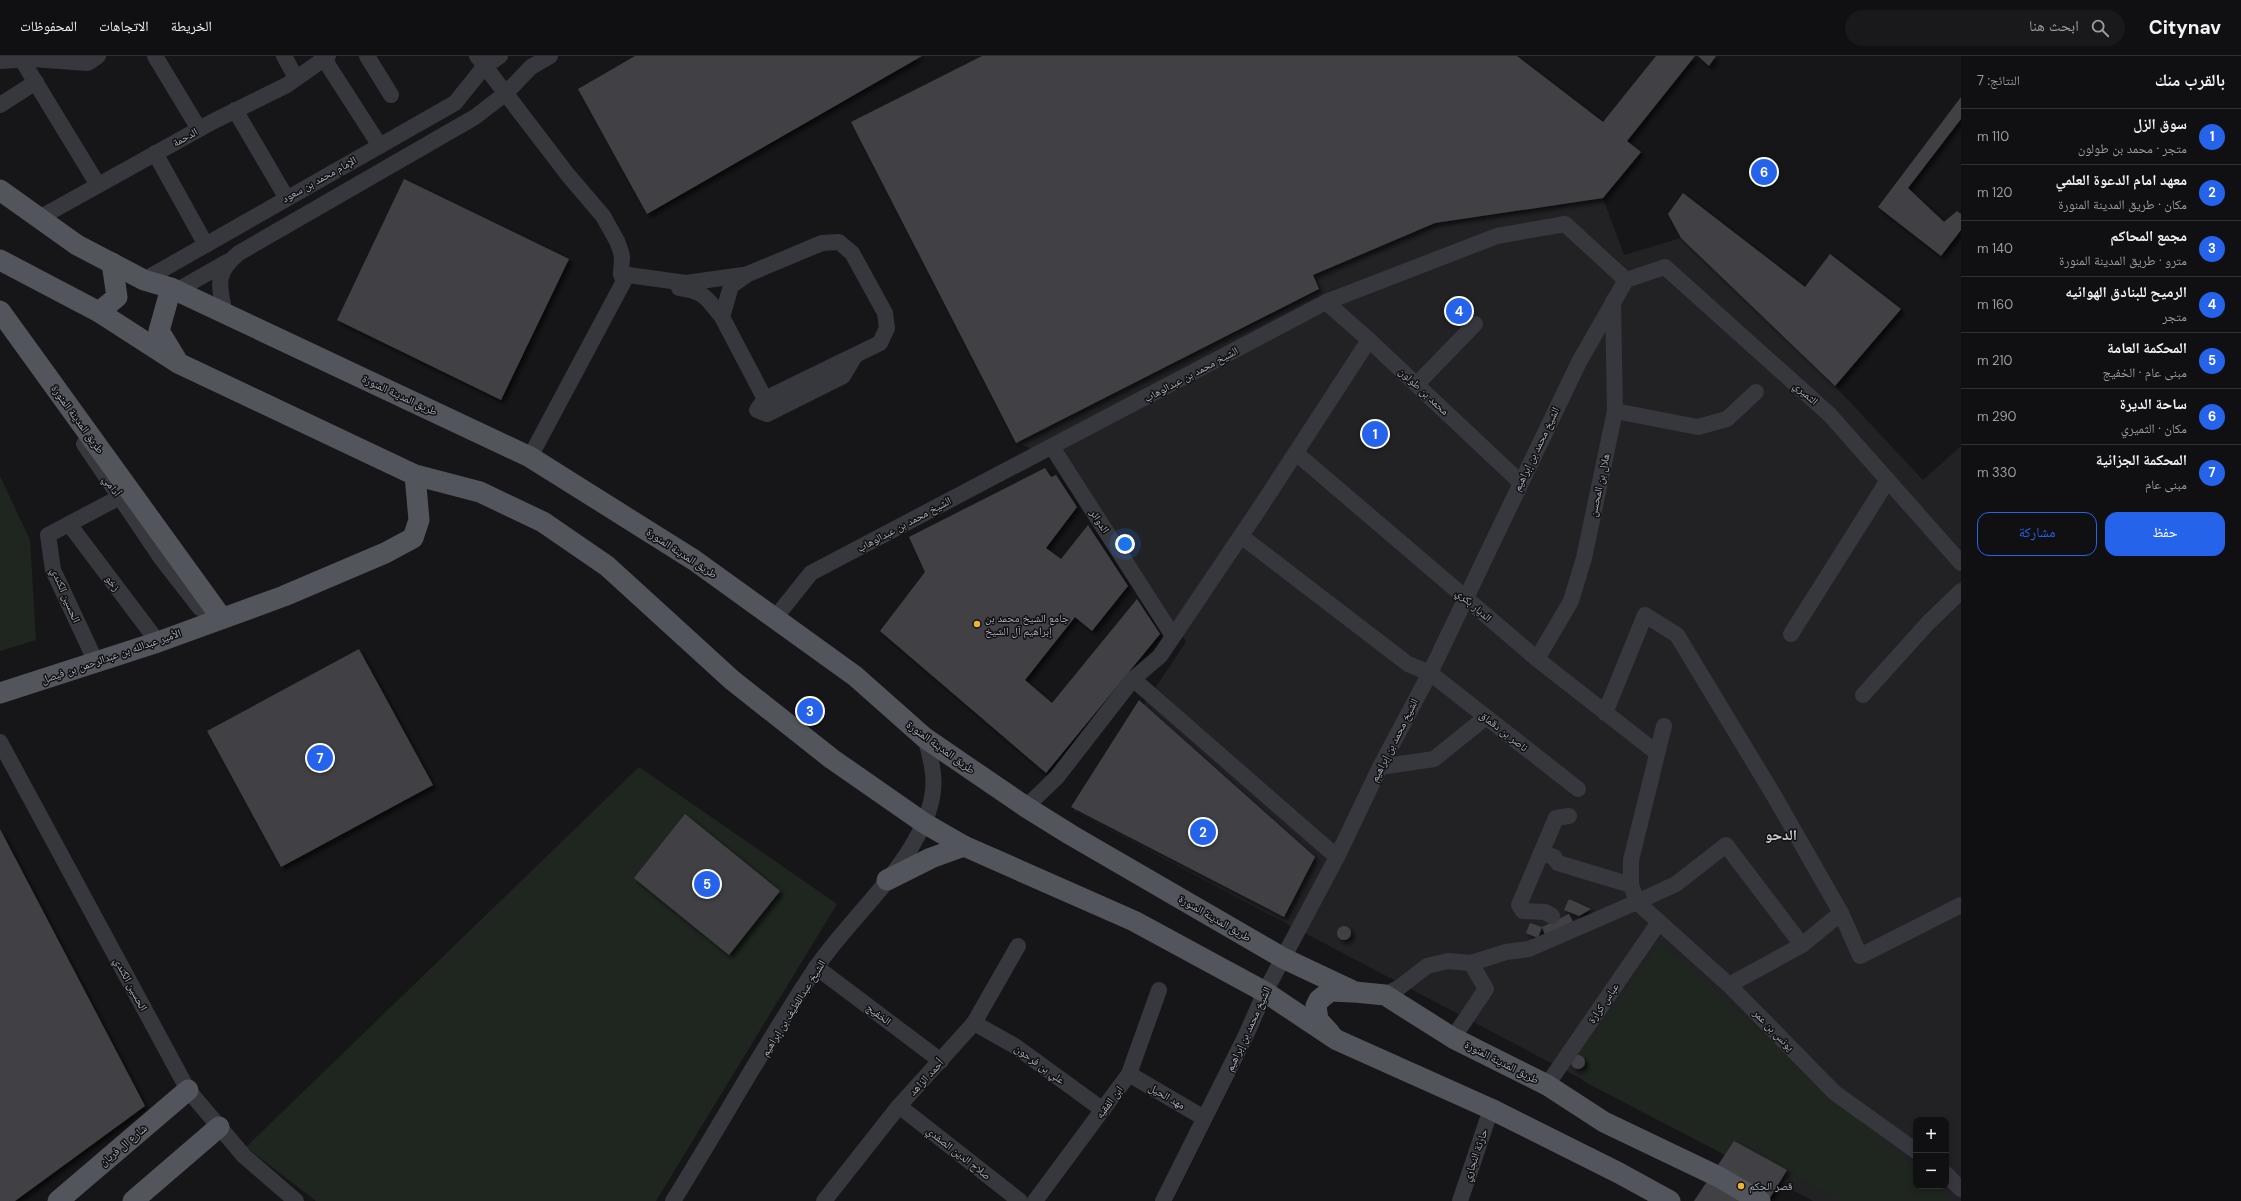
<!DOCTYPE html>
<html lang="ar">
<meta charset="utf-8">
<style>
:root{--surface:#101012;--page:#19191b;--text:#f1f3f6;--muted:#9c9d9f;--line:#303032;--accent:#2563eb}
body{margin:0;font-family:"DM Sans","Noto Naskh Arabic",sans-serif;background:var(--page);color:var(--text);direction:rtl}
.controls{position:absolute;right:12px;bottom:12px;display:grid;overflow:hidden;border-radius:8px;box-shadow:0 2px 6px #0003}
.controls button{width:36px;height:36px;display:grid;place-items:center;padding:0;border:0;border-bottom:1px solid var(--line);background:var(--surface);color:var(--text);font:20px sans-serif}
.you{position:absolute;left:1125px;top:488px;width:14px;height:14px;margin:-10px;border:3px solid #fff;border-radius:50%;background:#1a73e8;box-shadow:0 0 0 6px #1a73e833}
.badge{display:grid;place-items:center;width:26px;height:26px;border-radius:50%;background:var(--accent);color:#fff;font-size:13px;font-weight:700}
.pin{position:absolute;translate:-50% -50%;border:2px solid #fff;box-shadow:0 1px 4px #0006}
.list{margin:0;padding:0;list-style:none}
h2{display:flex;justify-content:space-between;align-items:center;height:52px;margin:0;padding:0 16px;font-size:17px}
h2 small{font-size:13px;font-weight:400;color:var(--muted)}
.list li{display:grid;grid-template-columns:26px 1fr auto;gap:12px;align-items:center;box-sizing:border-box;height:56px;padding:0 16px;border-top:1px solid var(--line)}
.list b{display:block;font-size:15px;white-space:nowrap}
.list p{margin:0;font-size:13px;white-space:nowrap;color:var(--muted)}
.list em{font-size:13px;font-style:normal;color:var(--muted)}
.actions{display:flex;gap:8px;padding:12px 16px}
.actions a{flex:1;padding:9px 0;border:1px solid var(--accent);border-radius:12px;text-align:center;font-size:14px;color:var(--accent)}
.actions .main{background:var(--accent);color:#fff}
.icon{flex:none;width:22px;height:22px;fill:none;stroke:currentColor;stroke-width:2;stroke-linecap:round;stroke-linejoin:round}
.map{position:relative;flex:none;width:1961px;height:1145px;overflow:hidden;direction:ltr}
header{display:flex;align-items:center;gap:24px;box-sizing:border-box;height:56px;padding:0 20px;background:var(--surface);border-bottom:1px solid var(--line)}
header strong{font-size:19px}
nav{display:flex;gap:22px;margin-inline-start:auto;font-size:14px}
.search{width:280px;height:36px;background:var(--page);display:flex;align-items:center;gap:10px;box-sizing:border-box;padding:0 14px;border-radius:22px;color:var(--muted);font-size:15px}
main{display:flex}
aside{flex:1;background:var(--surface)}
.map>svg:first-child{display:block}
.built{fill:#222225;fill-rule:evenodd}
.green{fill:#1e261f}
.building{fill:#404145;filter:url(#shadow)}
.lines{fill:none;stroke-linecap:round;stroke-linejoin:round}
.minor{stroke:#37383d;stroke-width:16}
.major{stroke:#53555c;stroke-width:21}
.poi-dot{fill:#f2b134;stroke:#111113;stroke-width:1.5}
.labels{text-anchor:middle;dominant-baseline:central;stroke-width:3;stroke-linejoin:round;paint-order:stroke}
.street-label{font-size:11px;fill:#a8adb8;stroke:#111113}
.poi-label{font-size:11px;fill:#a8adb8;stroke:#111113;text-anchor:start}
.district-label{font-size:15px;font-weight:bold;fill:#c9ccd4;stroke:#111113}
</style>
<header>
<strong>Citynav</strong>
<div class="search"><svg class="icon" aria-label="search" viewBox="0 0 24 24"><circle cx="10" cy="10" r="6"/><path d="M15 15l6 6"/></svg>ابحث هنا</div>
<nav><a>الخريطة</a><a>الاتجاهات</a><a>المحفوظات</a></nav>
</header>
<main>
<aside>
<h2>بالقرب منك<small>النتائج: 7</small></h2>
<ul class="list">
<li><span class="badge">1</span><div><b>سوق الزل</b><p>متجر · محمد بن طولون</p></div><em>110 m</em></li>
<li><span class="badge">2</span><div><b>معهد امام الدعوة العلمي</b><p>مكان · طريق المدينة المنورة</p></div><em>120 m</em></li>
<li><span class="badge">3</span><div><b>مجمع المحاكم</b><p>مترو · طريق المدينة المنورة</p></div><em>140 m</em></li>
<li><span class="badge">4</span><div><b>الرميح للبنادق الهوائيه</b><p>متجر</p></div><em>160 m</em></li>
<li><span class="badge">5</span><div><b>المحكمة العامة</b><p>مبنى عام · الخفيج</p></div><em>210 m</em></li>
<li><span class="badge">6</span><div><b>ساحة الديرة</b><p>مكان · الثميري</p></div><em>290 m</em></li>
<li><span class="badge">7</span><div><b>المحكمة الجزائية</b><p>مبنى عام</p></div><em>330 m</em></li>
</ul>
<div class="actions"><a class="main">حفظ</a><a>مشاركة</a></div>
</aside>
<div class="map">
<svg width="1961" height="1145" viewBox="0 0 1961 1145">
<defs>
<filter id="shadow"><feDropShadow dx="3.5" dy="3.5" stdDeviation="2" flood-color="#0009"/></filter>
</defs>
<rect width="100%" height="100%" fill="#161618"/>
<path class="built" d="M1603,142L1624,199L1681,182L1835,330L1923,424L1961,390V1145H1813L1073,755L1186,586L1069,406L1016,387L1319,234L1313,219L1435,167ZM1916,1064H1946V1130H1916Z"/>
<g class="green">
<polygon points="0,420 30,484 36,584 0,595"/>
<polygon points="639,711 837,848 656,1145 316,1145 246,1091"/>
<polygon points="1661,886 1916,1113 1916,1130 1935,1130 1952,1145 1840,1145 1734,1085 1725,1099 1583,1025 1579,998"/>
</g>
<g class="building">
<polygon points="635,0 922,0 647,158 578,33"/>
<polygon points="982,0 1517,0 1603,66 1656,0 1695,0 1627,85 1641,96 1603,142 1435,167 1313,219 1319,233 1016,387 851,66"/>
<polygon points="1698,0 1716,0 1709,10"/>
<polygon points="1961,41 1961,63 1908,132 1944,166 1957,155 1961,158 1961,174 1941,200 1878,151"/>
<polygon points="404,123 569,203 501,344 337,264"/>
<polygon points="1683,137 1805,231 1830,198 1901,253 1835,330 1681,182 1668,158"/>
<polygon points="1045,412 1051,421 1056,419 1077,451 1046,492 1061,503 1088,469 1128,530 1092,575 1075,561 1025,624 1052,647 1137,543 1160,578 1046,717 880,575 925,516 909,481"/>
<polygon points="359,593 433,729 281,811 207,675"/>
<polygon points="1139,644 1315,801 1284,861 1071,751"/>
<polygon points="685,758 780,835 729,899 634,822"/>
<polygon points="0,773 145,1050 15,1145 0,1145"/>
<polygon points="1569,843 1591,853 1579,860 1564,854"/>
<polygon points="1569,858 1574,868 1546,881 1542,871"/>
<polygon points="1530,867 1542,871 1538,882 1526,877"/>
<circle cx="1344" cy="877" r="7"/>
<circle cx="1578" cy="1006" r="7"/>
<polygon points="1734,1085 1787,1114 1768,1145 1694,1145"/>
</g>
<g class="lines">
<g class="minor">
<polyline points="155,0 199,73"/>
<polyline points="284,0 296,22"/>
<polyline points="367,0 391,39"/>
<polyline points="477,0 568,119 603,160 617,185 621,196 622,201 621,218 624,225 530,401"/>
<polyline points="324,3 380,90"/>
<polyline points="22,4 98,129"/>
<polyline points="0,5 32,3 88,7 98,0"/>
<polyline points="0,49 36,26"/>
<polyline points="235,54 286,141"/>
<polyline points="155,97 206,189"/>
<polyline points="41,161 212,66 287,29 328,0"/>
<polyline points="621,218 686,227 743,219"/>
<polyline points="144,224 455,47 484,11 500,0"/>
<polyline points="1626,224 1665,211 1830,359 1961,507"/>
<path d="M679,232C705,235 707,243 722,261"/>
<polyline points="176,235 227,206"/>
<polyline points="1326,246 1369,284 1520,426"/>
<path d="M225,258C219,230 214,217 239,197L475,61L506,37L531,11L550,0"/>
<polyline points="1417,328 1475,268"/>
<polyline points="765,343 722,261 731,230 748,218 822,187 839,186 852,197 885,257 887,272 880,287 765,343 757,354 767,358 843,320 855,300"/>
<polyline points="1615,355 1698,371 1727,363 1756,336"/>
<polyline points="84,388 161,502 200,552 221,561"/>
<polyline points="1052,391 1173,580"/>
<polyline points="1296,397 1537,603 1657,697"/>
<polyline points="69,468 158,586"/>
<polyline points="1241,480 1408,608 1430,617 1578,733"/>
<polyline points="775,562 811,517 1326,246 1497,180 1565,168 1626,224"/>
<polyline points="1791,578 1888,424"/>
<polyline points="1537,603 1571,545 1584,502 1615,355 1613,245"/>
<polyline points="96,606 53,514 48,479 120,441"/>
<polyline points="1133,623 1337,801"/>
<polyline points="1863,639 1928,567 1961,535"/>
<polyline points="1605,657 1645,559 1677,579 1773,738 1841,857 1860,900 1961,849"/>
<polyline points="1664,670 1631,804 1631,829 1637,846 1729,929 1835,1037 1916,1095"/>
<polyline points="0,686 188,1034 244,1100 296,1145"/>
<polyline points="1380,711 1434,703 1486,661"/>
<polyline points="1026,751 1057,721 1133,623 1160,600 1261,450 1369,284"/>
<polyline points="1541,797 1554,801 1558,807 1631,829"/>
<polyline points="1552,860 1545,856 1523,855 1519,849 1556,762 1569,760"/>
<polyline points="816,911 941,1005"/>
<polyline points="1729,929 1802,889 1841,857"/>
<polyline points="1385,939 1400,931 1427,910 1448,905 1471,907 1506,896 1529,893 1637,846 1676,828 1726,789 1802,889"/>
<polyline points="974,967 1015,990 1103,1054"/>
<polyline points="1453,982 1486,933 1471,907"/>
<polyline points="1129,1018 1204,1062"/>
<polyline points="1547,1029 1659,866"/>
<polyline points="899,1050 1020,1145"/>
<polyline points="1946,1118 1961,1133"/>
<path d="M673,1145C721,1068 765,988 815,913C849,863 899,823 924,767C938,735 935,715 925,682"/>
<polyline points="824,1145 899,1050 974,967 1018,890"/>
<polyline points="1035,1145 1129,1018 1159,934"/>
<polyline points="1163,1145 1246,979 1265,936 1337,801 1380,711 1430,617 1579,306 1626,224"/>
<polyline points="1460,1145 1491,1053"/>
</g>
<g class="major">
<polyline points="0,134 77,189 144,224 171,232 530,401 694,504 855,620 925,682 1026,751 1071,779 1283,902 1355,936 1385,939 1453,982 1547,1029 1604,1066 1719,1121 1760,1145"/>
<polyline points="0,204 99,256 117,241 112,207"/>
<polyline points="171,232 159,275 176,303"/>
<polyline points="0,255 221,561"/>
<polyline points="99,256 178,307 415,419 480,436 543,466 607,510 732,624 832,703 924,767 964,790 1134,865 1265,936 1337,984 1491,1053 1619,1117 1670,1145"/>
<polyline points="0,637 158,586 284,540 385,497 413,482 419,464 415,419"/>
<polyline points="887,824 931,802 964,790"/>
<polyline points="1330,977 1318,964 1316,950 1319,944 1330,935 1352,936"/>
<polyline points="58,1145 188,1034"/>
<polyline points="133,1145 219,1071"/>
</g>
</g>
<g class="poi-dot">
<circle cx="977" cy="568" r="4"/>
<circle cx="1741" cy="1130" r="4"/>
</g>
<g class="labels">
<g class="street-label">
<text transform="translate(185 81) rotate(-29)">الدحمة</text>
<text transform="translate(319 123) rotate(-29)">الإمام محمد بن سعود</text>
<text transform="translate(1191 318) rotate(-28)">الشيخ محمد بن عبدالوهاب</text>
<text transform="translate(1424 335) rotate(43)">محمد بن طولون</text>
<text transform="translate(1806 337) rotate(42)">الثميري</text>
<text transform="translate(400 339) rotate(25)">طريق المدينة المنورة</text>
<text transform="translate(78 363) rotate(54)">طريق المدينة المنورة</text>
<text transform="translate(1536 393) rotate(-64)">الشيخ محمد بن إبراهيم</text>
<text transform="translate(1599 429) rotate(-78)">هلال بن المحسن</text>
<text transform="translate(112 430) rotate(56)">أدامي</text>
<text transform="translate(1100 465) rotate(57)">الدوائر</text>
<text transform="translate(904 468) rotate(-28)">الشيخ محمد بن عبدالوهاب</text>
<text transform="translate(682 497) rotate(33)">طريق المدينة المنورة</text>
<text transform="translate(113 527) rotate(53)">زخو</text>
<text transform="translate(66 539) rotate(67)">الحسين الكندي</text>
<text transform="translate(1474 549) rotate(41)">الديار بكري</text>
<text transform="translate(111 600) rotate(-19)">الأمير عبدالله بن عبدالرحمن بن فيصل</text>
<text transform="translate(1504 675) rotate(38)">ناصر بن دقماق</text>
<text transform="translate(1394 684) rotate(-63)">الشيخ محمد بن إبراهيم</text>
<text transform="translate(941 691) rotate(36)">طريق المدينة المنورة</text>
<text transform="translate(1215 862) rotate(30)">طريق المدينة المنورة</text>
<text transform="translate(131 928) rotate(62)">الحسين الكندي</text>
<text transform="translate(1603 947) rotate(-56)">عباس كرارة</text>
<text transform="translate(793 952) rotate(-58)">الشيخ عبداللطيف بن إبراهيم</text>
<text transform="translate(879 958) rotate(37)">الخفيج</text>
<text transform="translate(1248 973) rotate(-65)">الشيخ محمد بن إبراهيم</text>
<text transform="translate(1774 974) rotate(46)">يونس بن عمر</text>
<text transform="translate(1502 1006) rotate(27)">طريق المدينة المنورة</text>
<text transform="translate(1040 1008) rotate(36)">علي بن فرحون</text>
<text transform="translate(926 1021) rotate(-47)">أحمد الزاهد</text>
<text transform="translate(1167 1040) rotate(30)">مهد الحيل</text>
<text transform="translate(1109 1046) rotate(-53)">ابن الفقيه</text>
<text transform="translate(123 1089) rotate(-40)">شارع ال فريان</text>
<text transform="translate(959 1097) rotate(38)">صلاح الدين الصفدي</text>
<text transform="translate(1475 1099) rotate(-71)">حارثة النجاري</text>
</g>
<g class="poi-label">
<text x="985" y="562">جامع الشيخ محمد بن<tspan x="985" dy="13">إبراهيم آل الشيخ</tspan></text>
<text x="1749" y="1130">قصر الحكم</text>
</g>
<g class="district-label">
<text x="1781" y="779">الدحو</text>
</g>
</g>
</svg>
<div class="controls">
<button>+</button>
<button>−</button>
</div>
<div class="you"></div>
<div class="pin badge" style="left:1375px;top:378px">1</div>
<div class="pin badge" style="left:1203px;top:776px">2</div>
<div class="pin badge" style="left:810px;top:655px">3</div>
<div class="pin badge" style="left:1459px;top:255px">4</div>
<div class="pin badge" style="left:707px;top:828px">5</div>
<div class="pin badge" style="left:1764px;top:116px">6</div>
<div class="pin badge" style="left:320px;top:702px">7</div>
</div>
</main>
